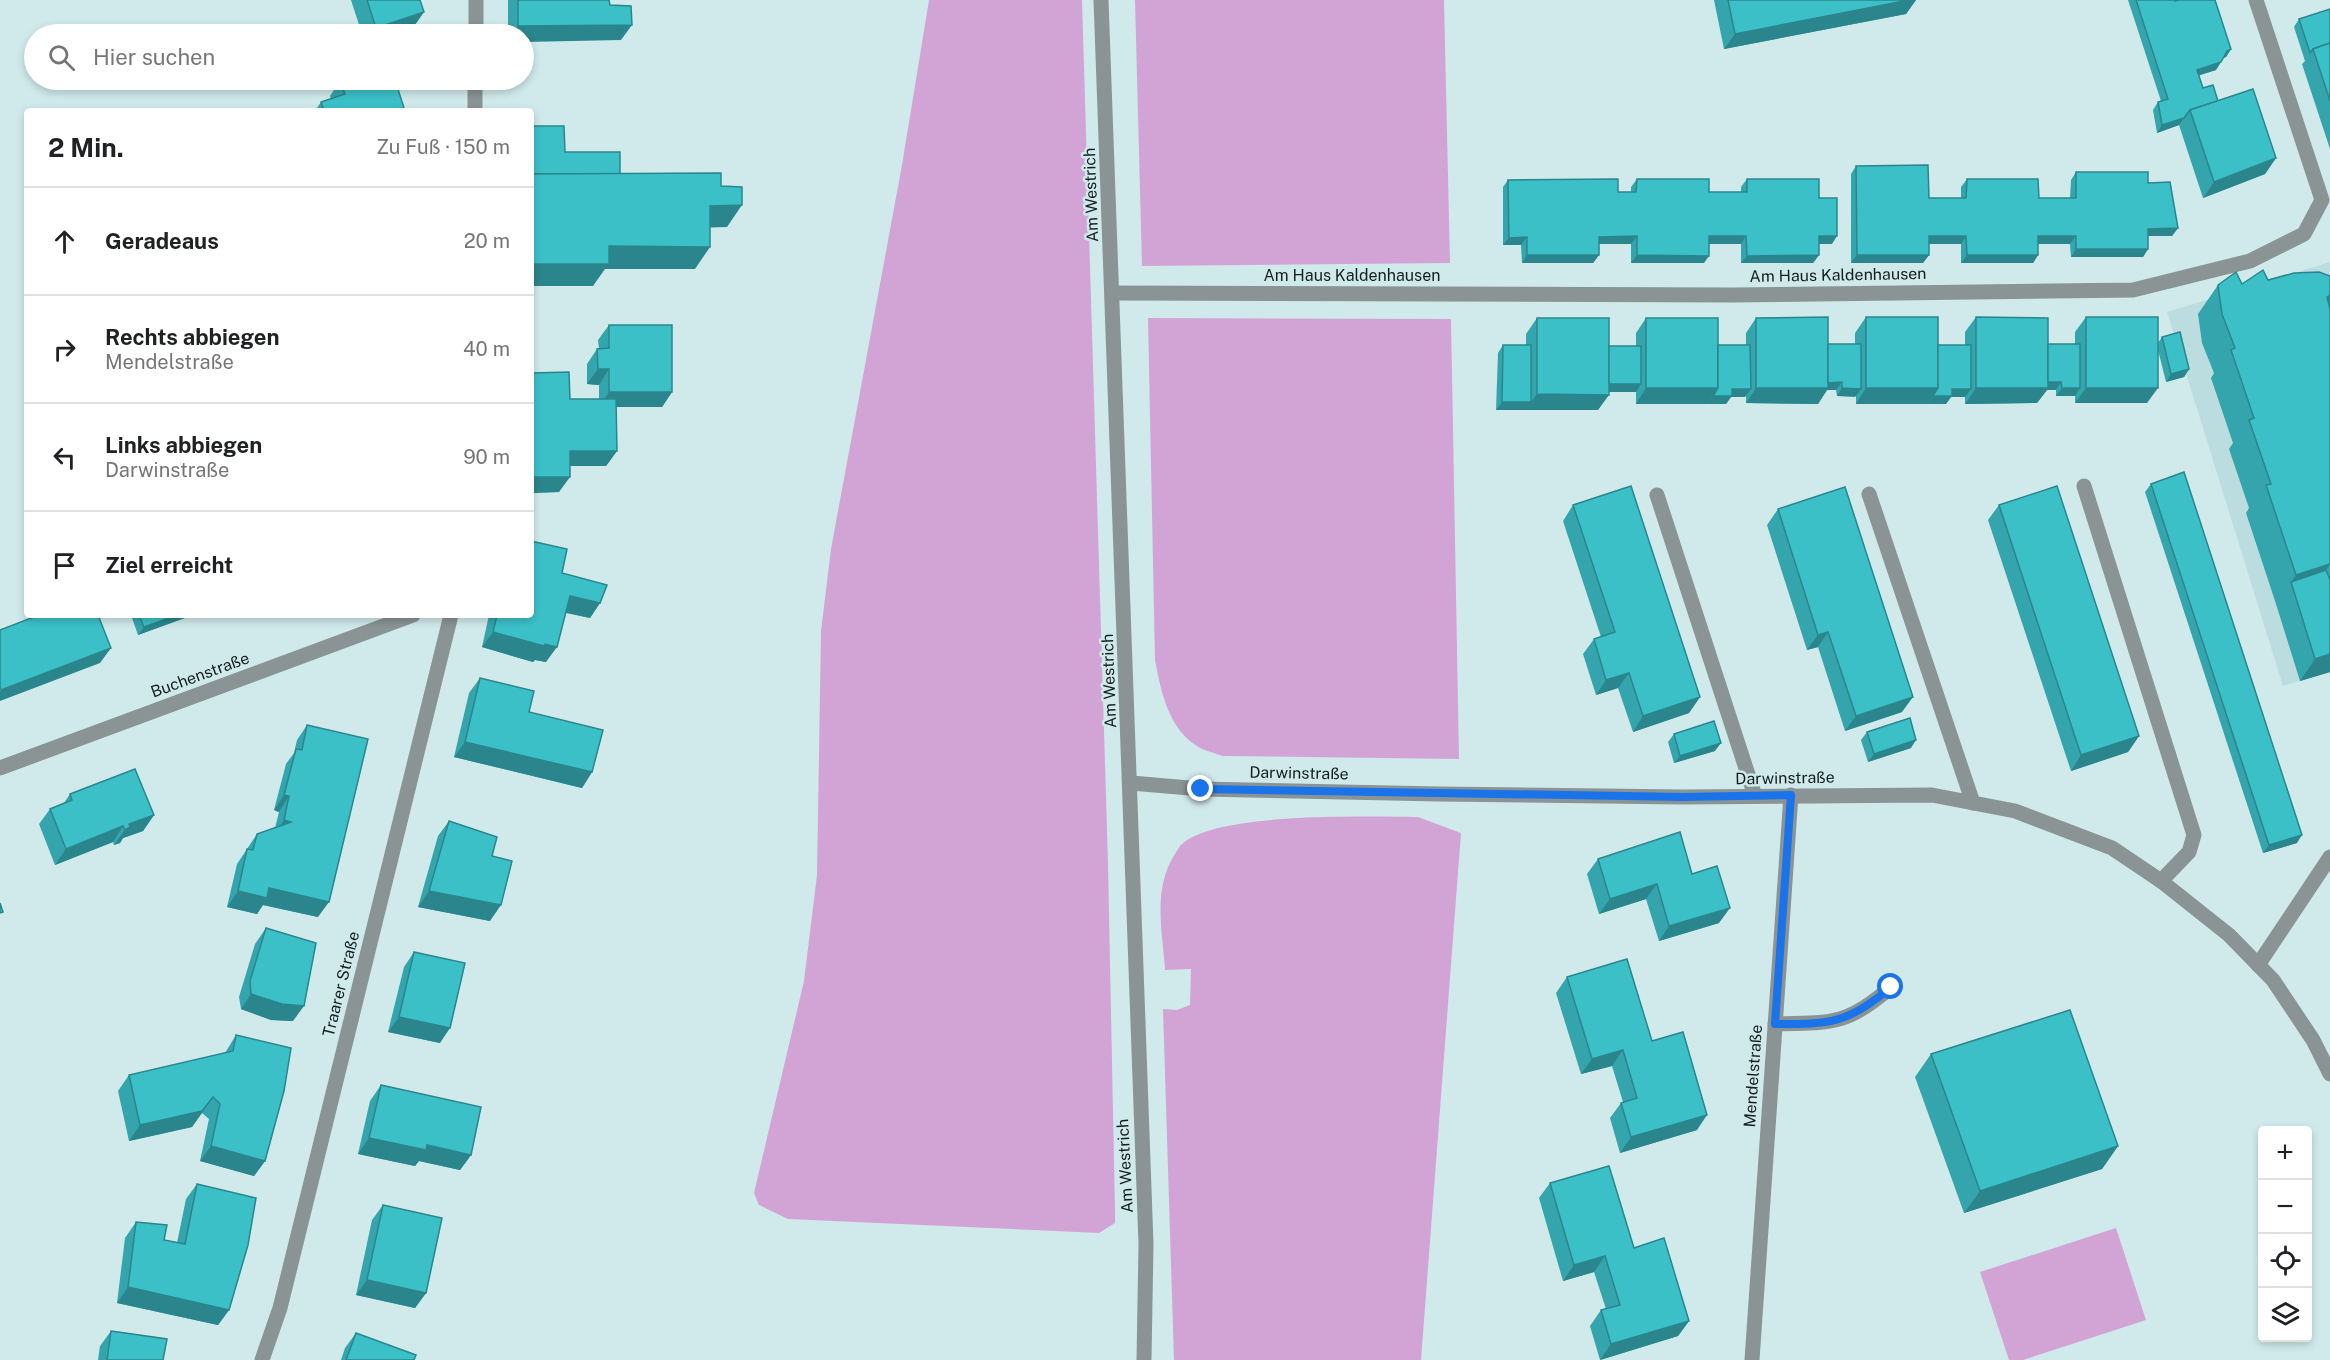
<!DOCTYPE html>
<html lang="de">
<meta charset="utf-8">
<style>
:root{--surface:#fff;--page:#f2f2f2;--text:#202124;--muted:#757577;--line:#e0e0e0}
body{margin:0;font-family:"Public Sans",sans-serif;background:var(--page);color:var(--text)}
.controls{position:absolute;right:18px;bottom:18px;display:grid;overflow:hidden;border-radius:6px;box-shadow:0 3px 9px #0003}
.controls button{width:54px;height:54px;display:grid;place-items:center;padding:0;border:0;border-bottom:2px solid var(--line);background:var(--surface);color:var(--text);font:30px sans-serif}
.stop{position:absolute;width:18px;height:18px;margin:-14px;border:4px solid #1a73e8;border-radius:50%;background:#fff}
.stop.end{background:#1a73e8;border-color:#fff;box-shadow:0 2px 6px #0008}
.list{margin:0;padding:0;list-style:none}
h2{display:flex;justify-content:space-between;align-items:center;height:78px;margin:0;padding:0 24px;font-size:26px}
h2 small{font-size:20px;font-weight:400;color:var(--muted)}
.list li{display:grid;grid-template-columns:39px 1fr auto;gap:18px;align-items:center;box-sizing:border-box;height:108px;padding:0 24px;border-top:2px solid var(--line)}
.list b{display:block;font-size:22px;white-space:nowrap}
.list p{margin:0;font-size:20px;white-space:nowrap;color:var(--muted)}
.list em{font-size:20px;font-style:normal;color:var(--muted)}
.icon{flex:none;width:33px;height:33px;fill:none;stroke:currentColor;stroke-width:2;stroke-linecap:round;stroke-linejoin:round}
.map{position:relative;flex:none;width:2330px;height:1360px;overflow:hidden}
.search{position:absolute;background:var(--surface);box-shadow:0 3px 9px #0003;left:24px;top:24px;width:510px;height:66px;display:flex;align-items:center;gap:15px;box-sizing:border-box;padding:0 21px;border-radius:33px;color:var(--muted);font-size:22px}
.panel{position:absolute;background:var(--surface);box-shadow:0 3px 9px #0003;left:24px;top:108px;width:510px;height:510px;border-radius:6px}
.map>svg:first-child{display:block}
.built{fill:#bbdddf}
.green{fill:#d1a4d5}
.lines{fill:none;stroke-linecap:round;stroke-linejoin:round}
.minor{stroke:#8a9495;stroke-width:15}
.wall{fill:#34a5ac}
.shaded-wall{fill:#2a868c}
.building{fill:#3cc0c8;stroke:#2a868c;stroke-width:1.5}
.route{stroke:#1a73e8;stroke-width:8}
.labels{text-anchor:middle;dominant-baseline:central;stroke-width:5;stroke-linejoin:round;paint-order:stroke}
.street-label{font-size:16px;fill:#141e1e;stroke:#d0eaeb}
</style>
<div class="map">
<svg width="2330" height="1360" viewBox="0 0 2330 1360">
<rect width="100%" height="100%" fill="#d0eaeb"/>
<polygon class="built" points="2330,262 2330,672 2283,686 2167,312"/>
<g class="green">
<polygon points="929,0 1082,0 1108,863 1115,1211 1115,1223 1099,1233 788,1219 759,1205 754,1193 804,981 817,875 821,631 831,549 902,165"/>
<polygon points="1135,0 1444,0 1450,263 1142,266"/>
<path d="M1148,318L1451,319L1459,759L1223,756C1215,753 1204,751 1197,746C1168,728 1161,691 1155,660Z"/>
<path d="M1418,817L1461,833L1421,1360H1174L1163,1009L1177,1010L1190,1005L1191,969L1165,970C1163,938 1155,901 1167,870C1169,863 1176,852 1180,846C1211,811 1371,817 1418,817Z"/>
<polygon points="2116,1228 2146,1320 2023,1360 2009,1360 1980,1272"/>
</g>
<g class="lines">
<g class="minor">
<polyline points="1101,0 1146,1244 1144,1360"/>
<polyline points="476,34 476,0"/>
<polyline points="475,111 475,80"/>
<polyline points="1113,293 1733,295 2133,290 2250,261 2304,234 2322,200 2256,0"/>
<polyline points="2084,486 2194,835 2189,852 2161,881"/>
<polyline points="1869,494 1973,803"/>
<polyline points="1657,495 1755,796"/>
<polyline points="0,768 413,615"/>
<polyline points="1131,783 1201,789 1439,794 1682,797 1932,795 2015,811 2112,848 2161,881 2229,935 2273,980 2313,1040 2330,1074"/>
<polyline points="2258,965 2330,857"/>
<path d="M1775,1024C1831,1023 1848,1025 1891,987"/>
<polyline points="262,1360 280,1308 451,615"/>
<polyline points="1752,1360 1791,795"/>
</g>
</g>
<g class="wall">
<polygon points="351,0 420,0 413,28 392,34 362,34"/>
<polygon points="508,0 609,0 621,40 524,34 508,34"/>
<polygon points="1714,0 1916,0 1906,14 1724,49"/>
<polygon points="2128,0 2175,0 2231,49 2226,57 2223,58 2216,70 2199,75 2203,88 2218,101 2276,158 2265,174 2203,198 2179,125 2157,133 2153,110 2158,102 2161,101"/>
<polygon points="2330,9 2330,149 2302,64 2305,61 2294,27 2299,19"/>
<polygon points="340,81 405,111 315,111 321,102 331,99 330,96"/>
<polygon points="1856,166 1929,198 1961,198 1961,187 1967,179 2039,198 2070,198 2071,180 2076,172 2148,183 2178,228 2172,236 2148,236 2148,249 2143,257 2071,257 2070,244 2038,244 2038,255 2033,263 1961,263 1961,244 1929,244 1929,255 1923,263 1851,263 1851,174"/>
<polygon points="1637,179 1709,192 1741,192 1741,187 1747,179 1819,198 1832,244 1819,244 1819,255 1813,263 1741,263 1741,244 1709,244 1704,263 1631,263 1631,244 1599,244 1599,255 1593,263 1522,263 1521,245 1503,245 1503,187 1508,180 1618,192 1631,192 1631,187"/>
<polygon points="2268,280 2329,308 2330,309 2330,672 2300,681 2276,604 2246,513 2249,508 2229,449 2233,443 2211,378 2214,373 2202,343 2198,314 2218,285 2242,284"/>
<polygon points="1866,317 1938,345 1965,345 1965,332 1976,317 2048,344 2075,344 2075,332 2086,317 2158,343 2162,337 2189,369 2184,377 2166,382 2158,350 2147,403 2075,403 2075,396 2056,396 2056,390 2047,390 2037,403 1965,404 1965,397 1951,397 1946,404 1856,404 1856,396 1837,396 1836,390 1827,390 1818,404 1746,403 1746,396 1731,397 1726,404 1636,404 1636,391 1609,392 1598,410 1496,410 1498,353 1503,345 1526,345 1526,334 1537,318 1609,346 1636,346 1636,333 1646,318 1718,345 1746,345 1746,333 1756,318 1828,344 1855,344 1855,333"/>
<polygon points="609,325 672,392 662,407 616,407 617,451 606,466 570,466 559,492 531,493 531,373 570,399 599,399 599,385 587,384 587,364 597,349 599,349 598,340"/>
<polygon points="2151,484 2297,843 2263,853 2145,492"/>
<polygon points="1573,505 1700,697 1689,713 1633,732 1618,688 1596,695 1583,654 1594,639 1601,637 1563,521"/>
<polygon points="1999,505 2139,736 2128,752 2071,771 1988,520"/>
<polygon points="1778,509 1902,712 1845,731 1818,647 1807,650 1767,525"/>
<polygon points="562,573 600,603 590,618 566,613 546,662 535,660 533,662 482,647 489,615 531,615"/>
<polygon points="131,615 193,615 138,635"/>
<polygon points="480,678 529,712 592,772 582,788 454,757 469,693"/>
<polygon points="307,725 318,917 263,905 257,914 227,907 237,864 257,834 275,828 279,812 274,810 286,764 294,753 297,740"/>
<polygon points="1867,732 1911,748 1868,762 1861,740"/>
<polygon points="1674,734 1715,751 1674,763 1668,742"/>
<polygon points="70,794 154,815 143,831 123,838 120,843 114,845 113,842 55,865 39,824 50,809 64,803"/>
<polygon points="449,821 492,856 490,921 418,907 438,836"/>
<polygon points="1598,859 1692,874 1719,923 1659,941 1646,899 1599,914 1587,874"/>
<polygon points="266,928 293,1021 271,1020 241,1009 239,997 255,944"/>
<polygon points="414,952 440,1043 388,1032 404,967"/>
<polygon points="1567,977 1652,1041 1697,1130 1620,1153 1610,1118 1621,1103 1623,1102 1612,1066 1581,1074 1556,993"/>
<polygon points="236,1035 265,1161 254,1176 200,1161 209,1119 202,1113 192,1127 129,1141 118,1091 129,1075 225,1053"/>
<polygon points="1931,1054 2118,1146 2102,1169 1964,1213 1915,1077"/>
<polygon points="381,1085 471,1155 460,1170 419,1161 415,1166 358,1154 370,1101"/>
<polygon points="1550,1183 1689,1321 1678,1336 1600,1360 1590,1326 1601,1310 1606,1309 1594,1272 1563,1281 1539,1198"/>
<polygon points="197,1184 229,1310 218,1325 117,1303 125,1238 136,1222 164,1240 177,1243 186,1199"/>
<polygon points="383,1205 426,1293 415,1308 356,1295 372,1220"/>
<polygon points="111,1331 163,1360 98,1360 100,1346"/>
<polygon points="356,1333 414,1360 341,1360 345,1348"/>
</g>
<g class="shaded-wall">
<polygon points="1909,0 1916,0 1906,14 1724,49 1735,34"/>
<polygon points="424,12 413,28 392,34 371,34 376,28"/>
<polygon points="632,25 621,40 524,42 524,34 513,34 518,26"/>
<polygon points="2231,49 2226,57 2221,59 2227,51"/>
<polygon points="2221,62 2216,70 2191,78 2197,70"/>
<polygon points="2184,118 2179,125 2157,133 2162,125"/>
<polygon points="2276,158 2265,174 2203,198 2214,182"/>
<polygon points="742,205 727,227 694,228 710,206"/>
<polygon points="2178,228 2172,236 2143,236 2148,229"/>
<polygon points="1637,236 1631,244 1593,244 1599,237"/>
<polygon points="1709,236 1746,236 1741,244 1703,244"/>
<polygon points="1819,236 1837,236 1832,244 1813,244"/>
<polygon points="1929,236 1966,236 1961,244 1923,244"/>
<polygon points="2038,236 2076,236 2070,244 2033,244"/>
<polygon points="1527,237 1521,245 1503,245 1509,238"/>
<polygon points="609,246 710,247 695,269 605,269 593,286 531,286 531,264"/>
<polygon points="2076,249 2148,249 2143,257 2071,257"/>
<polygon points="1527,255 1599,255 1593,263 1522,263"/>
<polygon points="1637,255 1709,256 1704,263 1631,263"/>
<polygon points="1819,255 1813,263 1741,263 1747,256"/>
<polygon points="1857,255 1929,255 1923,263 1851,263"/>
<polygon points="1967,255 2038,255 2033,263 1961,263"/>
<polygon points="2330,295 2330,307 2328,310 2327,297"/>
<polygon points="598,369 609,369 599,385 587,384"/>
<polygon points="2189,369 2184,377 2166,382 2171,374"/>
<polygon points="1842,382 1836,390 1827,390 1818,404 1746,403 1756,388 1824,383"/>
<polygon points="2043,382 2061,382 2056,390 2047,390 2037,403 1965,404 1976,388"/>
<polygon points="1603,384 1641,384 1636,392 1598,392"/>
<polygon points="1646,388 1718,388 1707,404 1636,404"/>
<polygon points="1842,388 1861,389 1855,397 1837,396"/>
<polygon points="1866,388 1938,388 1927,404 1856,404"/>
<polygon points="2062,388 2080,388 2075,396 2056,396"/>
<polygon points="2086,388 2158,388 2147,403 2075,403"/>
<polygon points="1732,389 1751,389 1745,397 1731,397 1726,404 1707,404 1713,396"/>
<polygon points="1952,389 1971,389 1965,397 1951,397 1946,404 1927,404 1933,396"/>
<polygon points="609,392 672,392 662,407 599,407"/>
<polygon points="1537,394 1609,395 1598,410 1496,410 1502,402 1531,402"/>
<polygon points="570,451 617,451 606,466 559,466"/>
<polygon points="531,477 570,477 559,492 531,493"/>
<polygon points="2330,564 2311,593 2291,582 2296,575"/>
<polygon points="570,596 600,603 590,618 559,611"/>
<polygon points="177,615 193,615 138,635 144,627"/>
<polygon points="493,632 557,647 546,662 535,660 533,662 482,647"/>
<polygon points="1828,632 1818,647 1807,650 1818,635"/>
<polygon points="111,648 100,663 0,701 0,691 1,690"/>
<polygon points="2330,654 2330,672 2300,681 2315,659"/>
<polygon points="1629,673 1618,688 1596,695 1606,680"/>
<polygon points="1700,697 1689,713 1633,732 1643,716"/>
<polygon points="1913,697 1902,712 1845,731 1856,716"/>
<polygon points="2139,736 2128,752 2071,771 2081,755"/>
<polygon points="1916,740 1911,748 1868,762 1874,754"/>
<polygon points="465,742 592,772 582,788 454,757"/>
<polygon points="1721,743 1715,751 1674,763 1680,756"/>
<polygon points="284,795 289,796 279,812 274,810"/>
<polygon points="154,815 143,831 123,838 120,843 114,845 129,824"/>
<polygon points="284,820 291,822 273,836"/>
<polygon points="123,826 113,842 55,865 66,849"/>
<polygon points="2302,835 2297,843 2263,853 2269,845"/>
<polygon points="1657,884 1646,899 1599,914 1610,899"/>
<polygon points="269,888 329,902 318,917 263,905 257,914 227,907 238,891"/>
<polygon points="429,891 501,905 490,921 418,907"/>
<polygon points="1730,908 1719,923 1659,941 1669,926"/>
<polygon points="251,994 304,1006 293,1021 271,1020 241,1009"/>
<polygon points="399,1017 450,1028 440,1043 388,1032"/>
<polygon points="1623,1050 1612,1066 1581,1074 1592,1059"/>
<polygon points="213,1097 192,1127 129,1141 140,1125"/>
<polygon points="1707,1115 1697,1130 1620,1153 1631,1137"/>
<polygon points="369,1138 427,1145 471,1155 460,1170 419,1161 415,1166 358,1154"/>
<polygon points="211,1146 265,1161 254,1176 200,1161"/>
<polygon points="2118,1146 2102,1169 1964,1213 1980,1191"/>
<polygon points="1605,1256 1594,1272 1563,1281 1574,1265"/>
<polygon points="367,1280 426,1293 415,1308 356,1295"/>
<polygon points="128,1287 229,1310 218,1325 117,1303"/>
<polygon points="1689,1321 1678,1336 1600,1360 1611,1344"/>
</g>
<g class="building">
<polygon points="367,0 420,0 424,12 376,28"/>
<polygon points="518,0 609,0 610,5 631,6 632,25 518,26"/>
<polygon points="1728,0 1909,0 1735,34"/>
<polygon points="2136,0 2175,0 2175,1 2179,0 2215,0 2231,49 2227,51 2221,62 2197,70 2203,88 2213,85 2218,101 2190,110 2184,118 2162,125 2158,102 2168,99"/>
<polygon points="2330,9 2330,43 2313,49 2310,53 2299,19"/>
<polygon points="2330,43 2330,101 2313,49"/>
<polygon points="344,80 395,80 405,111 324,111 321,102 345,94 340,81"/>
<polygon points="2253,89 2276,158 2214,182 2190,110"/>
<polygon points="531,126 564,126 565,152 620,152 620,174 531,174"/>
<polygon points="1928,165 1929,198 1966,198 1967,179 2038,179 2039,198 2076,198 2076,172 2148,172 2148,183 2170,182 2178,228 2148,229 2148,249 2076,249 2076,236 2038,236 2038,255 1967,255 1966,236 1929,236 1929,255 1857,255 1856,166"/>
<polygon points="721,173 721,186 742,187 742,205 710,206 710,247 609,246 609,264 531,264 531,174"/>
<polygon points="1618,179 1618,192 1636,192 1637,179 1709,179 1709,192 1747,192 1747,179 1819,179 1819,198 1837,198 1837,236 1819,236 1819,255 1747,256 1746,236 1709,236 1709,256 1637,255 1637,236 1599,237 1599,255 1527,255 1527,237 1509,238 1508,180"/>
<polygon points="2263,270 2268,280 2294,273 2319,272 2330,276 2330,295 2327,297 2330,309 2330,564 2296,575 2266,485 2271,484 2249,420 2254,418 2231,350 2235,348 2222,314 2218,285 2236,272 2242,284"/>
<polygon points="1828,317 1828,388 1756,388 1756,318"/>
<rect x="1866" y="317" width="72" height="71"/>
<polygon points="1976,317 2048,318 2048,388 1976,388"/>
<rect x="2086" y="317" width="72" height="71"/>
<polygon points="1537,318 1609,318 1609,395 1537,394"/>
<rect x="1646" y="318" width="72" height="70"/>
<polygon points="609,325 672,325 672,392 609,392 609,369 598,369 597,349 609,348"/>
<polygon points="2180,332 2189,369 2171,374 2162,337"/>
<polygon points="1828,344 1861,344 1861,389 1842,388 1842,382 1828,383"/>
<polygon points="2048,344 2080,344 2080,388 2062,388 2061,382 2048,382"/>
<polygon points="1503,345 1531,345 1531,402 1502,402"/>
<polygon points="1718,345 1750,345 1751,389 1732,389 1732,396 1713,396 1718,388"/>
<polygon points="1938,345 1971,345 1971,389 1952,389 1952,396 1933,396 1938,388"/>
<rect x="1609" y="346" width="32" height="38"/>
<polygon points="569,372 570,399 616,399 617,451 570,451 570,477 531,477 531,373"/>
<polygon points="2184,472 2302,835 2269,845 2151,484"/>
<polygon points="1631,486 1700,697 1643,716 1629,673 1606,680 1594,639 1615,632 1573,505"/>
<polygon points="2057,486 2139,736 2081,755 1999,505"/>
<polygon points="1845,487 1913,697 1856,716 1828,632 1818,635 1778,509"/>
<polygon points="531,541 567,549 562,573 607,585 600,603 570,596 557,647 545,644 544,646 493,632 497,615 531,615"/>
<polygon points="2326,570 2330,580 2330,654 2315,659 2291,582"/>
<polygon points="39,615 98,615 111,648 1,690 0,687 0,630"/>
<polygon points="139,615 177,615 144,627"/>
<polygon points="480,678 534,691 529,712 603,730 592,772 465,742"/>
<polygon points="1910,718 1916,740 1874,754 1867,732"/>
<polygon points="1714,721 1721,743 1680,756 1674,734"/>
<polygon points="307,725 368,739 329,902 269,888 267,898 238,891 247,849 253,850 257,834 291,822 284,820 289,796 284,795 296,749 302,750"/>
<polygon points="135,769 154,815 129,824 130,827 125,830 123,826 66,849 50,809 72,800 70,794"/>
<polygon points="449,821 497,837 492,856 512,861 501,905 429,891"/>
<polygon points="1680,832 1692,874 1717,866 1730,908 1669,926 1657,884 1610,899 1598,859"/>
<polygon points="0,903 3,912 0,913"/>
<polygon points="266,928 316,943 304,1006 282,1004 251,994 250,981"/>
<polygon points="414,952 465,963 450,1028 399,1017"/>
<polygon points="1627,959 1652,1041 1683,1032 1707,1115 1631,1137 1621,1103 1637,1098 1623,1050 1592,1059 1567,977"/>
<polygon points="2070,1010 2118,1146 1980,1191 1931,1054"/>
<polygon points="236,1035 291,1048 284,1091 265,1161 211,1146 220,1104 213,1097 202,1111 140,1125 129,1075 233,1051"/>
<polygon points="381,1085 481,1107 471,1155 427,1145 426,1150 369,1138"/>
<polygon points="1609,1166 1634,1248 1664,1238 1689,1321 1611,1344 1601,1310 1620,1305 1605,1256 1574,1265 1550,1183"/>
<polygon points="197,1184 256,1198 248,1245 229,1310 128,1287 136,1222 167,1225 164,1240 185,1244"/>
<polygon points="383,1205 442,1218 426,1293 367,1280"/>
<polygon points="111,1331 167,1339 163,1360 107,1360"/>
<polygon points="356,1333 416,1355 414,1360 346,1360"/>
</g>
<g class="lines">
<path class="route" d="M1201,789L1682,797L1791,795L1775,1024C1830,1024 1848,1024 1891,987"/>
</g>
<g class="labels">
<g class="street-label">
<text transform="translate(1091 195) rotate(-92)">Am Westrich</text>
<text x="1352" y="275">Am Haus Kaldenhausen</text>
<text transform="translate(1838 275) rotate(-1)">Am Haus Kaldenhausen</text>
<text transform="translate(200 675) rotate(-20)">Buchenstraße</text>
<text transform="translate(1109 681) rotate(-92)">Am Westrich</text>
<text transform="translate(1299 773) rotate(1)">Darwinstraße</text>
<text transform="translate(1785 778) rotate(-1)">Darwinstraße</text>
<text transform="translate(341 984) rotate(-76)">Traarer Straße</text>
<text transform="translate(1753 1076) rotate(-86)">Mendelstraße</text>
<text transform="translate(1125 1166) rotate(-93)">Am Westrich</text>
</g>
</g>
</svg>
<div class="controls">
<button>+</button>
<button>−</button>
<button><svg class="icon" aria-label="locate" viewBox="0 0 24 24"><circle cx="12" cy="12" r="6"/><path d="M12 2v4M12 18v4M2 12h4M18 12h4"/></svg></button>
<button><svg class="icon" aria-label="layers" viewBox="0 0 24 24"><path d="M12 4l9 5-9 5-9-5zM3 14l9 5 9-5"/></svg></button>
</div>
<div class="stop" style="left:1891px;top:987px"></div>
<div class="stop end" style="left:1201px;top:789px"></div>
<div class="search"><svg class="icon" aria-label="search" viewBox="0 0 24 24"><circle cx="10" cy="10" r="6"/><path d="M15 15l6 6"/></svg>Hier suchen</div>
<section class="panel">
<h2>2 Min.<small>Zu Fuß · 150 m</small></h2>
<ul class="list">
<li><svg class="icon" aria-label="ahead" viewBox="0 0 24 24"><path d="M12 20V5M6 11l6-6 6 6"/></svg><div><b>Geradeaus</b></div><em>20 m</em></li>
<li><svg class="icon" aria-label="right" viewBox="0 0 24 24"><path d="M7 20v-9h11M14 6l5 5-5 5"/></svg><div><b>Rechts abbiegen</b><p>Mendelstraße</p></div><em>40 m</em></li>
<li><svg class="icon" aria-label="left" viewBox="0 0 24 24"><path d="M17 20v-9H6M10 6l-5 5 5 5"/></svg><div><b>Links abbiegen</b><p>Darwinstraße</p></div><em>90 m</em></li>
<li><svg class="icon" aria-label="arrive" viewBox="0 0 24 24"><path d="M6 21V4h12l-3 4 3 4H6"/></svg><div><b>Ziel erreicht</b></div></li>
</ul>
</section>
</div>
